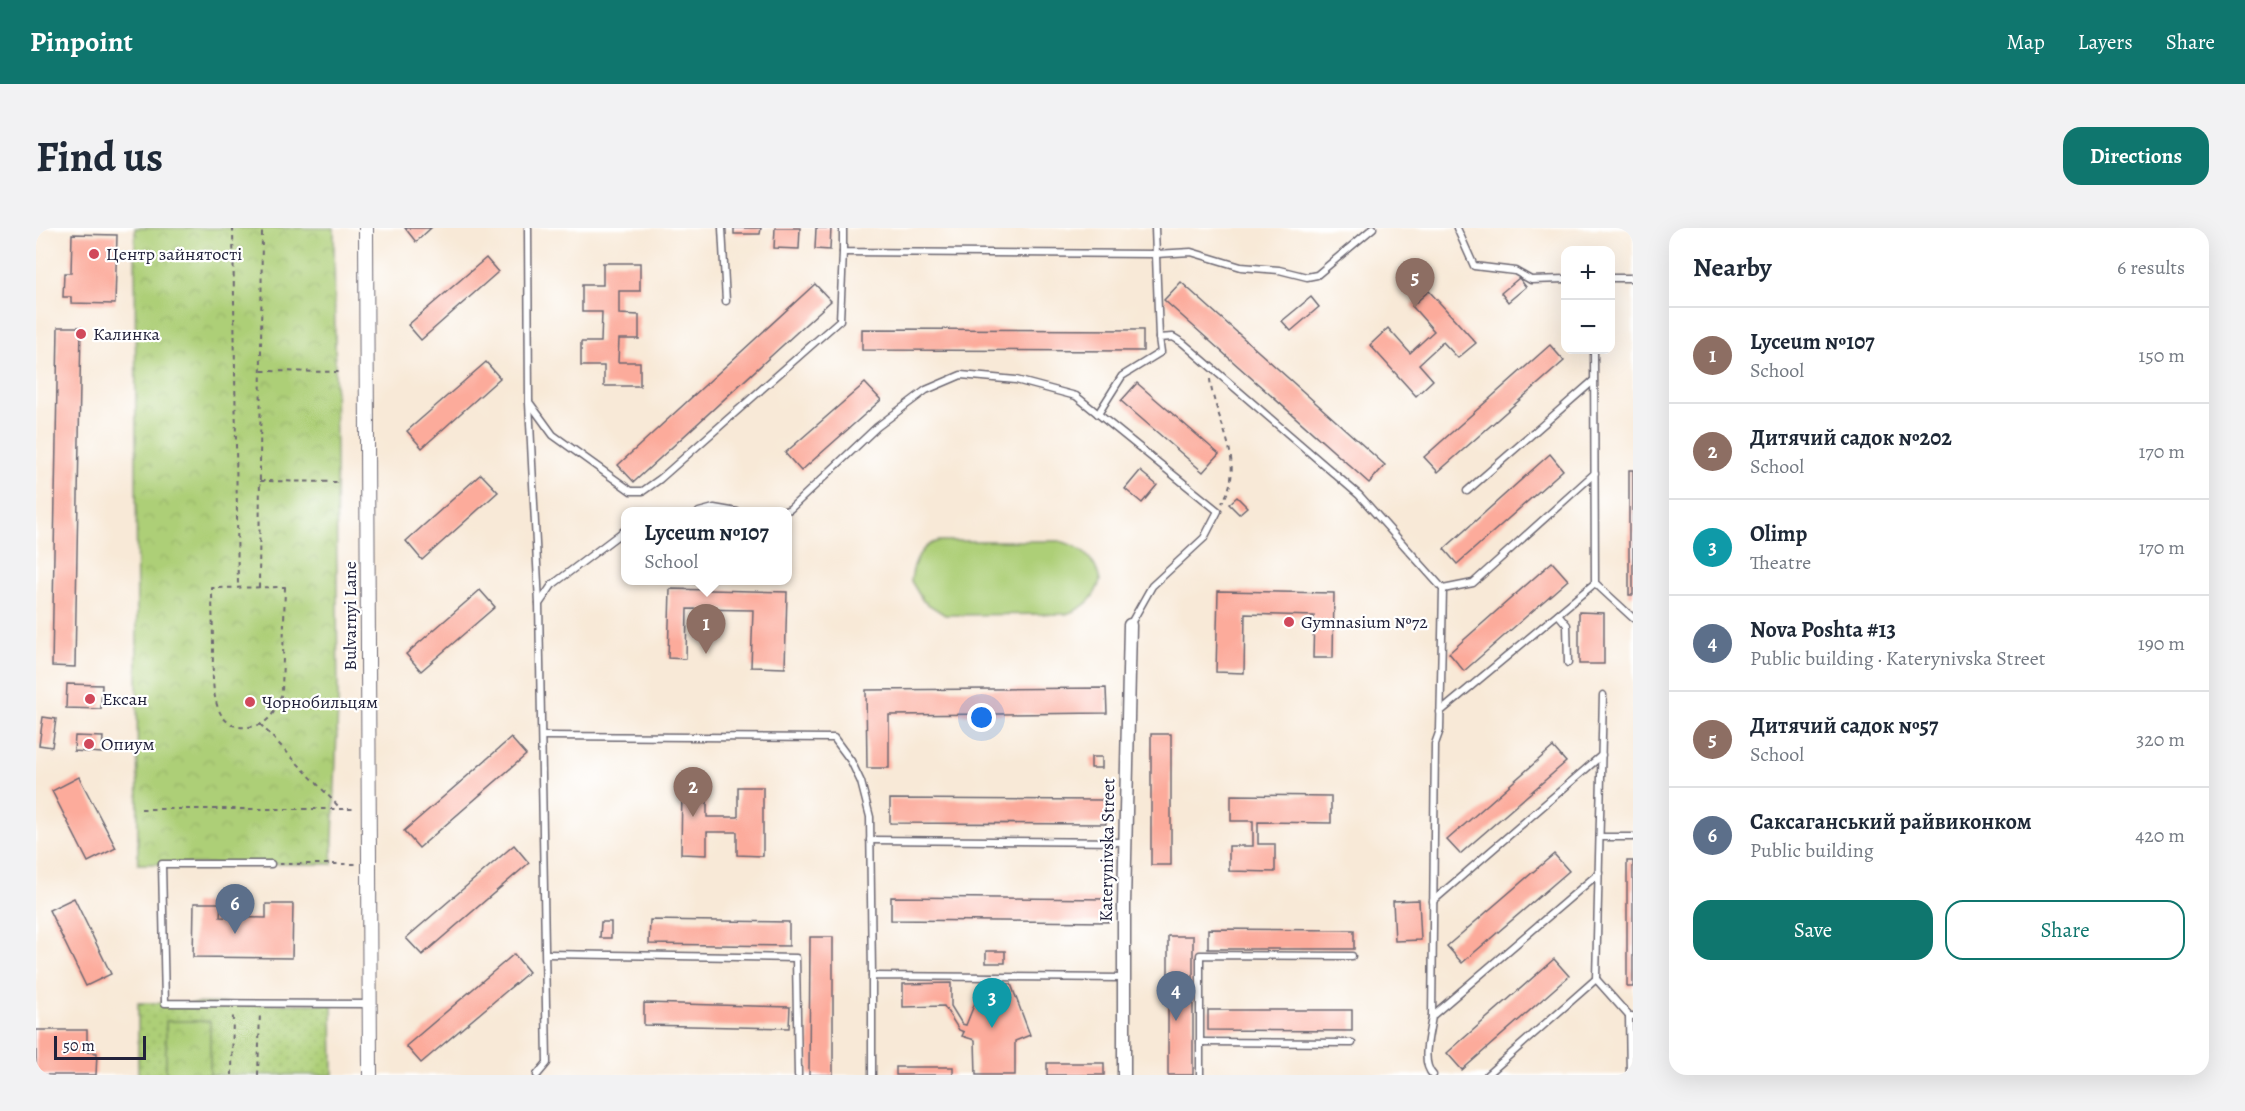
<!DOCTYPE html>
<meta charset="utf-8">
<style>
:root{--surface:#fff;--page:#f2f2f3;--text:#1f2937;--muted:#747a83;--line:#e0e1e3;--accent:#0f766e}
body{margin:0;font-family:Alegreya,serif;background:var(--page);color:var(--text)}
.controls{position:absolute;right:18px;top:18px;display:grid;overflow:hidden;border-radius:12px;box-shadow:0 6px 24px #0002}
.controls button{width:54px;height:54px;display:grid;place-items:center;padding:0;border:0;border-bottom:2px solid var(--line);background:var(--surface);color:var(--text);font:30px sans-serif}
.scale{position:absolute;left:18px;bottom:15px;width:92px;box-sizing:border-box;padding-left:6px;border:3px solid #22223b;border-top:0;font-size:16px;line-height:21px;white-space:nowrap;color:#22223b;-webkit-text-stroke:4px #fff;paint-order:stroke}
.you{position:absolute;left:946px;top:490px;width:21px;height:21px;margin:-15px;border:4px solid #fff;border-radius:50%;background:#1a73e8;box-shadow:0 0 0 9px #1a73e833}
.badge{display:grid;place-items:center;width:39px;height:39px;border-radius:50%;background:var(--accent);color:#fff;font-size:20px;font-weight:700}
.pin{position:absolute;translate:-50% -50px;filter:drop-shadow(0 2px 3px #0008)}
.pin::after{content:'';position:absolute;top:32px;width:21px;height:18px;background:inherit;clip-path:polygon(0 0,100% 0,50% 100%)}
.popup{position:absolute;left:585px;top:279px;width:171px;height:78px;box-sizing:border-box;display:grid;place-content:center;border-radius:12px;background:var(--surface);filter:drop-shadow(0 2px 4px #0005);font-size:20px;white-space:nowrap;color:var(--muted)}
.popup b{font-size:22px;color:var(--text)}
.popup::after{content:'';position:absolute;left:50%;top:100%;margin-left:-12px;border:12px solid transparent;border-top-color:var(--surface)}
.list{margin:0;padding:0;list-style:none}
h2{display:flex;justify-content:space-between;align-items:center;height:78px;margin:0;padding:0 24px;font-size:26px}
h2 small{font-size:20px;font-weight:400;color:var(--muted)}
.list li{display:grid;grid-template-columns:39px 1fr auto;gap:18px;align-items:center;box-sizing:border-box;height:96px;padding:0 24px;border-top:2px solid var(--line)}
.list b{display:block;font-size:22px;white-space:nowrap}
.list p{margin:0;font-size:20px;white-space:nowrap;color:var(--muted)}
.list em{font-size:20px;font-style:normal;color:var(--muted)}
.actions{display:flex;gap:12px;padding:18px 24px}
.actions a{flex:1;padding:14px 0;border:2px solid var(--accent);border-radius:18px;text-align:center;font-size:21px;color:var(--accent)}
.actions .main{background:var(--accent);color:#fff}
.map{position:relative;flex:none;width:1597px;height:847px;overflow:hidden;border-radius:18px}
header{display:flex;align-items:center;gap:36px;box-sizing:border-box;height:84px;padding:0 30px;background:var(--accent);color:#fff}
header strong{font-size:28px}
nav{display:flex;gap:33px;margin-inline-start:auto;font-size:21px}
.intro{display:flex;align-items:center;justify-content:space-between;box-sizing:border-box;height:144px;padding:0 36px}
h1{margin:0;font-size:42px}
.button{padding:15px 27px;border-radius:18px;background:var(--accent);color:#fff;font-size:21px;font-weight:700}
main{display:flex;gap:36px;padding:0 36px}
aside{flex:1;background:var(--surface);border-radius:18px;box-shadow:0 6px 24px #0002}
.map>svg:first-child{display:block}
.grass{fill:url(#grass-dots);stroke:#687859;stroke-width:1.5}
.park{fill:url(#park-crowns);stroke:#687859;stroke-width:1.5}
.pitch{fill:#adcf77;stroke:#687859;stroke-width:1.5}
.building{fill:#fcab9b}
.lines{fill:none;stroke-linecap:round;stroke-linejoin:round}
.service-casing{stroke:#6d6872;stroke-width:9}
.minor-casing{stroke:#6d6872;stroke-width:15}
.tertiary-casing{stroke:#6d6872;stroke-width:16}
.path{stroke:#6d6872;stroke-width:2;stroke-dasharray:4.5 4.5;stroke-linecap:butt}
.service{stroke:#fff;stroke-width:6}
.minor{stroke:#fff;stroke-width:12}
.tertiary{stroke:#fff;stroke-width:14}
.poi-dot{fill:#d1495b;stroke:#fff;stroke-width:2}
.labels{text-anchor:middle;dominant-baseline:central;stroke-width:4.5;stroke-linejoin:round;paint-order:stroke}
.poi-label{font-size:18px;fill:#22223b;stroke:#fff;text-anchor:start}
.street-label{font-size:18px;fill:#22223b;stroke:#fff}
</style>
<header>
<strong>Pinpoint</strong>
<nav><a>Map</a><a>Layers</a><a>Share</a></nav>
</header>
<div class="intro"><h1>Find us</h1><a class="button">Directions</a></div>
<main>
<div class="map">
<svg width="1597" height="847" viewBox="0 0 1597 847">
<defs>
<pattern id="grass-dots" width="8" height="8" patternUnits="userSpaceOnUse" patternTransform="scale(1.5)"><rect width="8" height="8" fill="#adcf77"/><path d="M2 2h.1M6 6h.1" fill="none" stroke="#95b168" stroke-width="1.8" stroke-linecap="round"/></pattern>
<pattern id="park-crowns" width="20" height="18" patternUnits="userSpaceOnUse" patternTransform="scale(1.5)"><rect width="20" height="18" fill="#adcf77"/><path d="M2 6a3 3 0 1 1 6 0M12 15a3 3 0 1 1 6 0" fill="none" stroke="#95b168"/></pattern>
</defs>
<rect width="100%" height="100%" fill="#fff"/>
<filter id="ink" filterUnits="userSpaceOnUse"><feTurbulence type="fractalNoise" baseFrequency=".0167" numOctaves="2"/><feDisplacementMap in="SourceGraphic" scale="12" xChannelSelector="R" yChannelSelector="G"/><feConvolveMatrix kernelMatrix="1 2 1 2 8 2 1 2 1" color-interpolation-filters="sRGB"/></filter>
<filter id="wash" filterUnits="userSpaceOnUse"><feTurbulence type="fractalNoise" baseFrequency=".008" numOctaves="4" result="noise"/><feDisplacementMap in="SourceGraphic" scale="24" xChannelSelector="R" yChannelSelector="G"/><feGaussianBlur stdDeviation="1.35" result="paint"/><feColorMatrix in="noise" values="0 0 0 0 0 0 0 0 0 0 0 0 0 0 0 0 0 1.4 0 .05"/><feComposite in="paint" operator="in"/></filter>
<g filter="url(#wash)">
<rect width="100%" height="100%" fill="#f8e9d7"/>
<polygon class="grass" points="102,775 296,776 297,847 102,847"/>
<g class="park">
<polygon points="99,0 298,0 302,476 296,636 102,636"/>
<rect x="130" y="793" width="44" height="54"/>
</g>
<path class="pitch" d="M903,313H1023C1043,317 1060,331 1064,353C1058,372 1048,380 1030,386L909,387L887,373L875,353C877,335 883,317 903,313Z"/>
<g id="blocks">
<g class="building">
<polygon points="369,0 395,0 380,14"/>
<polygon points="698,0 725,0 724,6 698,6"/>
<polygon points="739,0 764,0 763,21 738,20"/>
<polygon points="780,0 795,0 794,22 779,21"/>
<polygon points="36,6 81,7 79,76 35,75 35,69 27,69 28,45 35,45"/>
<polygon points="450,30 462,44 385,112 372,97"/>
<polygon points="567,35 604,35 604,63 583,63 583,86 603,87 603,111 583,111 582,134 604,134 604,158 568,158 568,138 545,138 545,114 565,114 566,84 546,84 546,57 567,57"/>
<polygon points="1483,50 1490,59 1472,74 1465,65"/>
<polygon points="1145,54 1349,237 1333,255 1128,72"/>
<polygon points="779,56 795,73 598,254 582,237"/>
<polygon points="1393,63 1440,115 1422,130 1407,114 1383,136 1397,152 1380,168 1334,117 1352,100 1374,125 1398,103 1376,78"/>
<polygon points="1275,69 1283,79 1255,103 1246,93"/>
<polygon points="22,99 45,99 39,439 16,438"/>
<polygon points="826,101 1107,102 1107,123 826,122"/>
<polygon points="1514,117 1528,133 1402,244 1388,229"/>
<polygon points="450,134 464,150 386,220 371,203"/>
<polygon points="829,155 845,172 765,243 749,225"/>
<polygon points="1101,155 1183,226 1167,244 1085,173"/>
<polygon points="1514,226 1527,242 1421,336 1408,321"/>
<rect x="1593" y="242" width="4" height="125"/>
<polygon points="1104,243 1121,257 1106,275 1089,261"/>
<polygon points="445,246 462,264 386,332 370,313"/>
<polygon points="1201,269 1211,279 1203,286 1193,276"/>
<polygon points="1516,334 1532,352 1428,443 1413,425"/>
<polygon points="634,361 751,364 749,440 715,439 717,382 651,381 650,431 632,430"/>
<polygon points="444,362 459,379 385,443 370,426"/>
<polygon points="1182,363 1298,365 1297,430 1277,430 1278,388 1209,386 1208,445 1180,444"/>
<polygon points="1543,384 1568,385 1568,436 1543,436"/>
<polygon points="31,456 66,457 65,481 30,480"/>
<polygon points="1070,460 1071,485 853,487 853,540 831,540 830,462"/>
<polygon points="7,489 20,491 16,519 3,517"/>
<rect x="1115" y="506" width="20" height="131"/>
<polygon points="39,508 67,509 66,525 38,523"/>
<polygon points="475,510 490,527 383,620 368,603"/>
<polygon points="1517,519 1530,534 1424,626 1411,612"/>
<rect x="1055" y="529" width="11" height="11"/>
<polygon points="43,549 80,620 52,634 16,563"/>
<polygon points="646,559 671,560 671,589 702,589 702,559 727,559 727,628 701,627 701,604 671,604 671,627 645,626"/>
<polygon points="1195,567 1295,568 1295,595 1222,594 1222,616 1239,616 1239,644 1193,643 1193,618 1217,618 1217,593 1195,593"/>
<polygon points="854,571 1070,572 1070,596 854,595"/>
<polygon points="478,617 493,635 386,727 370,710"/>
<polygon points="1518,626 1533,643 1426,735 1411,718"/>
<rect x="1591" y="633" width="6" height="126"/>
<polygon points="855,669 1072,671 1072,694 855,692"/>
<polygon points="38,670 75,746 50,758 13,682"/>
<polygon points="1383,672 1385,712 1359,713 1357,673"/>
<polygon points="158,675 185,675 184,689 230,690 230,676 257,676 256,730 157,729"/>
<polygon points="614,692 753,694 753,718 613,716"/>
<polygon points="565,694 575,694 575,710 564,710"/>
<polygon points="1172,701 1318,702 1318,721 1172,721"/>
<rect x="1132" y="708" width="25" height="139"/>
<polygon points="774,709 797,709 797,847 773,847"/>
<rect x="950" y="723" width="19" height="12"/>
<polygon points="478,726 493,744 385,835 370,818"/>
<polygon points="1518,731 1533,748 1426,842 1411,825"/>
<polygon points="915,755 915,778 926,796 930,797 947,755 975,756 994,807 979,813 979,847 940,847 939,812 926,808 928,804 923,802 908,778 867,779 867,756"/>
<polygon points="608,775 754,779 753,800 608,797"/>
<polygon points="1172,782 1316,782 1316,803 1172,802"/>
<polygon points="0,802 51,802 51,824 61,825 60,847 0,847"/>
<rect x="1011" y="835" width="57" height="12"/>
<rect x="860" y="839" width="57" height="8"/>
</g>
</g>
</g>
<g filter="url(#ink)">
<use href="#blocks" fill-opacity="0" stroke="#6d6872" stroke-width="1.5"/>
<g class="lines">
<defs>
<g id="service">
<polyline points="492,0 493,174 517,207 595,263 607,263 624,251 804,92 807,24"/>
<polyline points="686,0 690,73"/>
<polyline points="807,0 807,24 1120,26 1155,24 1205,39 1243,42 1271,49 1281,47 1337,0"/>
<polyline points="1119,0 1123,110"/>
<polyline points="1421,0 1438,38 1479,43 1495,52 1530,51"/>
<polyline points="1574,50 1597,50"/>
<polyline points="1558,122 1559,355 1597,390"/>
<polyline points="493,175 503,376"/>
<path d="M1062,186L1086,148L1125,124L1123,110L1137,109L1147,115L1323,267L1407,361L1404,502L1399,516L1396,788C1394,805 1384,834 1397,847"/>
<polyline points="1431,263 1557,153"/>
<polyline points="663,284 678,280 701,284"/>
<polyline points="747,284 754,281 841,199 890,162 925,147 980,152 1040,168 1182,283 1168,310 1116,358 1094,397"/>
<polyline points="1407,361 1437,355 1559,245"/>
<polyline points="1522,386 1531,397 1532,435"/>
<polyline points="1404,484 1559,355"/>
<polyline points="506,508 798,510 815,533 825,554 834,589 836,748"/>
<polyline points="1564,609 1597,609"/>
<polyline points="834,612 1089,614"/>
<polyline points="235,636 126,636 129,775 334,776"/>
<polyline points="1397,673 1566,527"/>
<polyline points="511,726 760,730 762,847"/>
<polyline points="1560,751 1567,467"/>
<polyline points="1396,788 1563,645"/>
<polyline points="1164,814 1316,815"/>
<polyline points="501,847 511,835 503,376 516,357 589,302"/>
<polyline points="836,847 836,748 1087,750"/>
<polyline points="1164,847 1164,727 1316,728"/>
<polyline points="1451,847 1560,751 1593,788"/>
<polyline points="1594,847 1593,788 1596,788"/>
</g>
<polyline id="minor" points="1088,847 1088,677 1094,397"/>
<polyline id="tertiary" points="330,0 334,847"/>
</defs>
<use href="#service" class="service-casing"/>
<use href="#minor" class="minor-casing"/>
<use href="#tertiary" class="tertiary-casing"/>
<g class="path">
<polyline points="197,0 202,360"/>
<polyline points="226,143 304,144"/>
<path d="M1174,151C1178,192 1212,233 1186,275"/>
<polyline points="224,253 305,254"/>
<path d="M249,359L246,464C242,478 235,495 219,498C171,509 177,448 177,420C177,400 176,380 176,360Z"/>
<polyline points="223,360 226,0"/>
<polyline points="244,470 307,475"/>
<polyline points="224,496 305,581"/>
<polyline points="105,581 321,581"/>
<polyline points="243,636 321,636"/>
<polyline points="196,847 197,784"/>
<polyline points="222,847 224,784"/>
</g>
<use href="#service" class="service"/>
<use href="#minor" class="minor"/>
<use href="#tertiary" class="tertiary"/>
</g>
</g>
<g class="poi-dot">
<circle cx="58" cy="26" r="6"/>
<circle cx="45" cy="106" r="6"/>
<circle cx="1253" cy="394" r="6"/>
<circle cx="54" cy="471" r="6"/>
<circle cx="214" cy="474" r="6"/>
<circle cx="53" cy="516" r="6"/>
</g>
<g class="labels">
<g class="poi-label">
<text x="70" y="26">Центр зайнятості</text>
<text x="57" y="106">Калинка</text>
<text x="1265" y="394">Gymnasium №72</text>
<text x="66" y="471">Ексан</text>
<text x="226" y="474">Чорнобильцям</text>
<text x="65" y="516">Опиум</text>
</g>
<g class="street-label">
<text transform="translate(314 388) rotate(-90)">Bulvarnyi Lane</text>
<text transform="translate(1071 622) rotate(-89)">Katerynivska Street</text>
</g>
</g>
</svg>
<div class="controls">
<button>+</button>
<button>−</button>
</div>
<div class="scale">50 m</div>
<div class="you"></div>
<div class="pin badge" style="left:670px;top:426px;background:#8d6e63">1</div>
<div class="popup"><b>Lyceum №107</b>School</div>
<div class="pin badge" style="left:657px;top:589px;background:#8d6e63">2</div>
<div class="pin badge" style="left:956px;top:800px;background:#0f9aa8">3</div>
<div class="pin badge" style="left:1140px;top:793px;background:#5c6f8a">4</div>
<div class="pin badge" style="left:1379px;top:80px;background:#8d6e63">5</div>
<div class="pin badge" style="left:199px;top:706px;background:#5c6f8a">6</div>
</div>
<aside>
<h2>Nearby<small>6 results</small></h2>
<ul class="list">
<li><span class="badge" style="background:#8d6e63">1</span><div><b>Lyceum №107</b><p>School</p></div><em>150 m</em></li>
<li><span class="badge" style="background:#8d6e63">2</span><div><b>Дитячий садок №202</b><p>School</p></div><em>170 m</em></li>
<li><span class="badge" style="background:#0f9aa8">3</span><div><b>Olimp</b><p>Theatre</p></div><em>170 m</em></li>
<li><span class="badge" style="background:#5c6f8a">4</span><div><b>Nova Poshta #13</b><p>Public building · Katerynivska Street</p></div><em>190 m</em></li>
<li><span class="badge" style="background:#8d6e63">5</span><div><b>Дитячий садок №57</b><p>School</p></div><em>320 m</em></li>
<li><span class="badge" style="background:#5c6f8a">6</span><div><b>Саксаганський райвиконком</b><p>Public building</p></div><em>420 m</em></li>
</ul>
<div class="actions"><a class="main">Save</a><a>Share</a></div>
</aside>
</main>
